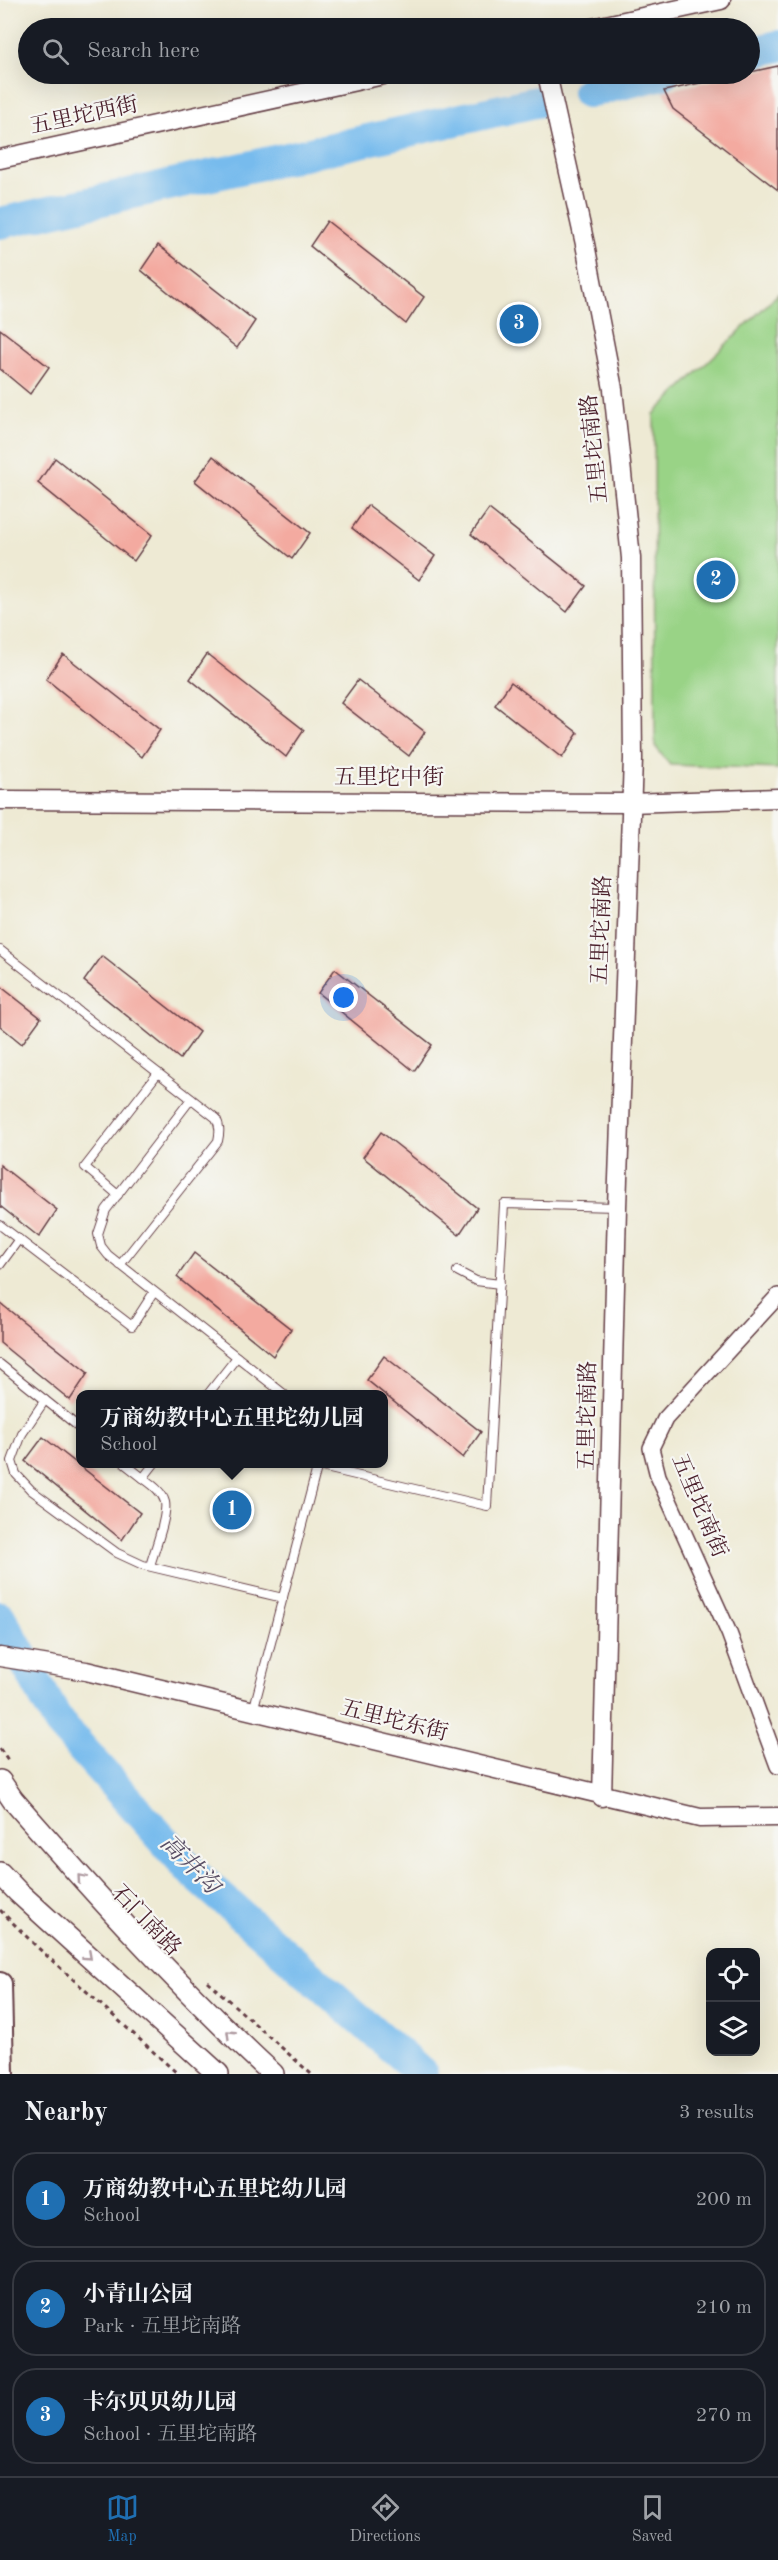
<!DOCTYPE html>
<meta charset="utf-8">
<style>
:root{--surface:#171b24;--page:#20242c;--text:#f1f3f6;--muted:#9ea1a6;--line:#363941;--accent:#1f6fb2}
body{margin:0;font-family:"Old Standard TT","Noto Serif SC",serif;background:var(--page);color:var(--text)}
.controls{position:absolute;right:18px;bottom:18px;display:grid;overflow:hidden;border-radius:12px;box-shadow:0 6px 24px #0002}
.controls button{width:54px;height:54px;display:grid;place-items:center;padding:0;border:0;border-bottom:2px solid var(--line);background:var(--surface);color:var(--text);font:30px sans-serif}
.you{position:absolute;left:344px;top:998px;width:21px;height:21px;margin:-15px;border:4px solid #fff;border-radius:50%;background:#1a73e8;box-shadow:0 0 0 9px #1a73e833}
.badge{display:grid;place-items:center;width:39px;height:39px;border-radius:50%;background:var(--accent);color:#fff;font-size:20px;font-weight:700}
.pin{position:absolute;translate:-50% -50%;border:3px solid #fff;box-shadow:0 2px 6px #0006}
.popup{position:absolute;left:76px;top:1390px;width:312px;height:78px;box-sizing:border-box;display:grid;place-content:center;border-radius:12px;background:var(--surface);filter:drop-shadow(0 2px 4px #0005);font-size:20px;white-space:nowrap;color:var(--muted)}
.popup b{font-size:22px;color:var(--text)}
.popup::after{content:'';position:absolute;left:50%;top:100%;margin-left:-12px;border:12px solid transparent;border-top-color:var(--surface)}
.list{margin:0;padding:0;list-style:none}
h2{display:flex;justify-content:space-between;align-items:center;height:78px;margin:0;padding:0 24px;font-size:26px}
h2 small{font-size:20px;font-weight:400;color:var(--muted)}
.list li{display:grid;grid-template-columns:39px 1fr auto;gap:18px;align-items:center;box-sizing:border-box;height:96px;margin:0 12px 12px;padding:0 12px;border:2px solid var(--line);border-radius:24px}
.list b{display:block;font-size:22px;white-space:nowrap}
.list p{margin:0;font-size:20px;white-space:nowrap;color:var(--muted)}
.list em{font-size:20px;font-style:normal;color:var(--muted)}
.icon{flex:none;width:33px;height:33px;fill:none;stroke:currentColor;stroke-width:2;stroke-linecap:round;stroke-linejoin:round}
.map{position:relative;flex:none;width:778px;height:2074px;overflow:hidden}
.search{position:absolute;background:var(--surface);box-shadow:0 6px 24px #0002;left:18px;right:18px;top:18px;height:66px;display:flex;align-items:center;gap:15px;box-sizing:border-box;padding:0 21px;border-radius:33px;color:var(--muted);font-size:22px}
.sheet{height:402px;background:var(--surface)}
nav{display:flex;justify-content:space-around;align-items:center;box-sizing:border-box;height:84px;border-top:2px solid var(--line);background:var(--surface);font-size:16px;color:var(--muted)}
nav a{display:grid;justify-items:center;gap:3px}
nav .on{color:var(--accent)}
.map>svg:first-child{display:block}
.green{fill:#99d386;stroke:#727958;stroke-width:1.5}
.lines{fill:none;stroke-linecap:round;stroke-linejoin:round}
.river{stroke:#77bbed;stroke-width:32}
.building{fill:#f3aaa0}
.service-casing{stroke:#633d44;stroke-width:10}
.minor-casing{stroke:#633d44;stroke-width:18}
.tertiary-casing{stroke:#633d44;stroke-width:21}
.secondary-casing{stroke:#633d44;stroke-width:24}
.primary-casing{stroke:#633d44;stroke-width:26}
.path{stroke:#633d44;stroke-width:3;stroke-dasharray:4.5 4.5;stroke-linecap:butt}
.service{stroke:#fff;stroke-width:8}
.minor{stroke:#fff;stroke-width:15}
.tertiary{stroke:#fff;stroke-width:18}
.secondary{stroke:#fff;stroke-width:21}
.primary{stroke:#fff;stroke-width:22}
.oneway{stroke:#ae9aa0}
.labels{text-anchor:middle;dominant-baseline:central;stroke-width:4.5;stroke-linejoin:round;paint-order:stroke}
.street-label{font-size:22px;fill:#4a1f2b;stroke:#f6f6f2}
.water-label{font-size:24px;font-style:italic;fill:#584e65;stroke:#f6f6f2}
</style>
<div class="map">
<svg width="778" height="2074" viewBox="0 0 778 2074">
<rect width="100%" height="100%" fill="#f6f6f2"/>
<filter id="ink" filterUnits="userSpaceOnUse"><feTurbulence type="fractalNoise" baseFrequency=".0167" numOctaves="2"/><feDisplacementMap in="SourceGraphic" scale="12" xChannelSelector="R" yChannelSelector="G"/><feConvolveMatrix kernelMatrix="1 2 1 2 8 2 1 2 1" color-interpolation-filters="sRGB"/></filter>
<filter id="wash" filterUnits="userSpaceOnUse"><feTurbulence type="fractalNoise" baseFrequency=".008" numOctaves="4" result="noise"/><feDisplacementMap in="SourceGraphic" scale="24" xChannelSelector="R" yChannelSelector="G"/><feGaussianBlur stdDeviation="1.35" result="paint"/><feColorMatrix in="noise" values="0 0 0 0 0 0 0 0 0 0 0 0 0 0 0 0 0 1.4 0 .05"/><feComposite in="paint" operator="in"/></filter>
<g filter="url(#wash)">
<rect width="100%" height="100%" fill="#eeead4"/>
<polygon class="green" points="778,294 778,769 670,765 655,746 654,414"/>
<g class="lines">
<g class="river">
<polyline points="750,53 778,46"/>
<polyline points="588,92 663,74"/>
<polyline points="0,223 536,102"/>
<polyline points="0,1617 59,1723 193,1873 422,2074"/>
</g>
</g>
<g id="blocks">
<g class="building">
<polygon points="778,66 778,190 673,109 664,91"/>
<polygon points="327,221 424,297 406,324 310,246"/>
<polygon points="158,245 255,321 237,348 141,270"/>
<polygon points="0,329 49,367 30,394 0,369"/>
<polygon points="213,456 310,533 292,559 195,481"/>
<polygon points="55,458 152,535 134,561 38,483"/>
<polygon points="368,505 435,556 419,580 352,528"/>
<polygon points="489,509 586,586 567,612 471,534"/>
<polygon points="63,654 160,730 142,757 46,679"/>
<polygon points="207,654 304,730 286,757 190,679"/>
<polygon points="358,680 425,732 409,756 341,703"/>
<polygon points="511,682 578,733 562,758 495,705"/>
<polygon points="102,956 199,1032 180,1059 84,981"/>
<polygon points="335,969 432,1045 414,1071 318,993"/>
<polygon points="0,986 41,1018 22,1044 0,1026"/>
<polygon points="381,1132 477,1208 459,1235 363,1157"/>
<polygon points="0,1165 57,1210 39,1237 0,1206"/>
<polygon points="194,1253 291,1329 273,1356 177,1277"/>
<polygon points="0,1303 88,1373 70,1400 0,1343"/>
<polygon points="384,1356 481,1432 463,1458 367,1380"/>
<polygon points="43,1437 140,1513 122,1540 25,1461"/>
</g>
</g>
</g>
<g filter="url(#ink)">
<use href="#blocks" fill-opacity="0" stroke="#633d44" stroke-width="1.5"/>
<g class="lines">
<defs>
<g id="service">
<path d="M0,950L216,1118C220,1126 220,1132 218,1141L120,1265"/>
<polyline points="191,1099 106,1210 98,1234 101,1246 108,1255 284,1394"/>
<polyline points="118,1195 85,1167 158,1073"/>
<polyline points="0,1225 132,1326 154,1292"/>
<polyline points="0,1265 19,1239"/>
<polyline points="457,1271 476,1281 500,1284"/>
<polyline points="0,1364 80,1428"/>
<polyline points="208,1394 237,1357"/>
<polyline points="45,1400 22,1434 12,1461 16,1474 31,1490 117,1553 143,1565 283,1598"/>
<polyline points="125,1464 143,1478 154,1464"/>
<polyline points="317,1466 487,1506 504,1204 616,1207"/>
<path d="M143,1478C151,1484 162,1491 165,1502C168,1517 154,1551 150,1566"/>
<polyline points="253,1711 318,1464"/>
</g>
<polyline id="minor" points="778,1296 665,1419 651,1448 658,1476 729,1633 778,1766"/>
<g id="tertiary">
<polyline points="592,28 721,0"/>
<polyline points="547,74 585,244 613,389 631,558 633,759 617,1207 602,1797"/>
<polyline points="0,159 388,74"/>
<polyline points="0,800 630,803 778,798"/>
<polyline points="0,1657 86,1671 700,1818 778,1817"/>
</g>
<g id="secondary">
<path d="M0,1781L13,1800C96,1895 180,1988 273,2074"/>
<polyline points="0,1873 18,1892 218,2074"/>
</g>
<polyline id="primary" points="0,1984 2,2074"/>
</defs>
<use href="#service" class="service-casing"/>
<use href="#minor" class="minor-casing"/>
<use href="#tertiary" class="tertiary-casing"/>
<use href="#secondary" class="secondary-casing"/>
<use href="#primary" class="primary-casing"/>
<g class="path">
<polyline points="0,1749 10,1764"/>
<polyline points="0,1910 35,1945 178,2074"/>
<polyline points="207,1981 311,2074"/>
</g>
<use href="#service" class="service"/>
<use href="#minor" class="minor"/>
<use href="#tertiary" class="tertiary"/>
<use href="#secondary" class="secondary"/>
<use href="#primary" class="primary"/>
</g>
<defs><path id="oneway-chevron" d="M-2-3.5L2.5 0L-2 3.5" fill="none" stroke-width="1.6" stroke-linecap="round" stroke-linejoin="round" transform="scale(1.5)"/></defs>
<g class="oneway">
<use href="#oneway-chevron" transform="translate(81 1878) rotate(-131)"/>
<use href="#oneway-chevron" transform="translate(88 1956) rotate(42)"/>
<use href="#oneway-chevron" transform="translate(230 2034) rotate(-136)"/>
</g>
</g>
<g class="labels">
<g class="street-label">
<text transform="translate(84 116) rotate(-12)">五里坨西街</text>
<text transform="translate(595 449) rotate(-96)">五里坨南路</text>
<text x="389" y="778">五里坨中街</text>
<text transform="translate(602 930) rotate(-88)">五里坨南路</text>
<text transform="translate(588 1416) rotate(-89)">五里坨南路</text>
<text transform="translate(699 1506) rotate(67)">五里坨南街</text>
<text transform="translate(394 1721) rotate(14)">五里坨东街</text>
<text transform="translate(146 1921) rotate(46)">石门南路</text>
</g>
<g class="water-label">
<text transform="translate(189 1865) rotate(45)">高井沟</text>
</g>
</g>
</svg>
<div class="controls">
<button><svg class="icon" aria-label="locate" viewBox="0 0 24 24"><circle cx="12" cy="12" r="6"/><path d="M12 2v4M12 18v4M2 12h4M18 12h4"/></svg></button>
<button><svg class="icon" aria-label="layers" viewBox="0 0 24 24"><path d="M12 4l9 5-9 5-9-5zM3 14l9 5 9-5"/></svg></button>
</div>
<div class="you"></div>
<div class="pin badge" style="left:232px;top:1510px">1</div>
<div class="popup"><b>万商幼教中心五里坨幼儿园</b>School</div>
<div class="pin badge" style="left:716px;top:580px">2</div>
<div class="pin badge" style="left:519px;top:324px">3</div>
<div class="search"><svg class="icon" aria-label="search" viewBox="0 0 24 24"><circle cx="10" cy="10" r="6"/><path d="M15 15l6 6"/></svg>Search here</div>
</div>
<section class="sheet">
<h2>Nearby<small>3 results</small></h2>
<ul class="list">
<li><span class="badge">1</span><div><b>万商幼教中心五里坨幼儿园</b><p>School</p></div><em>200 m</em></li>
<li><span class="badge">2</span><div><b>小青山公园</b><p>Park · 五里坨南路</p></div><em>210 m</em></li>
<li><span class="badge">3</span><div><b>卡尔贝贝幼儿园</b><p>School · 五里坨南路</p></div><em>270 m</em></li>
</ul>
</section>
<nav>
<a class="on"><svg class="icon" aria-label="map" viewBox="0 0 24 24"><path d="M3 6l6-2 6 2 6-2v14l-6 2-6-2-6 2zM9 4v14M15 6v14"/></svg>Map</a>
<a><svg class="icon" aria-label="directions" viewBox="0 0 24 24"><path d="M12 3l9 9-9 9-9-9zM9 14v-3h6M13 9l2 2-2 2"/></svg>Directions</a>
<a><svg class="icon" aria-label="saved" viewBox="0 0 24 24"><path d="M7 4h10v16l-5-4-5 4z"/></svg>Saved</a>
</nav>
